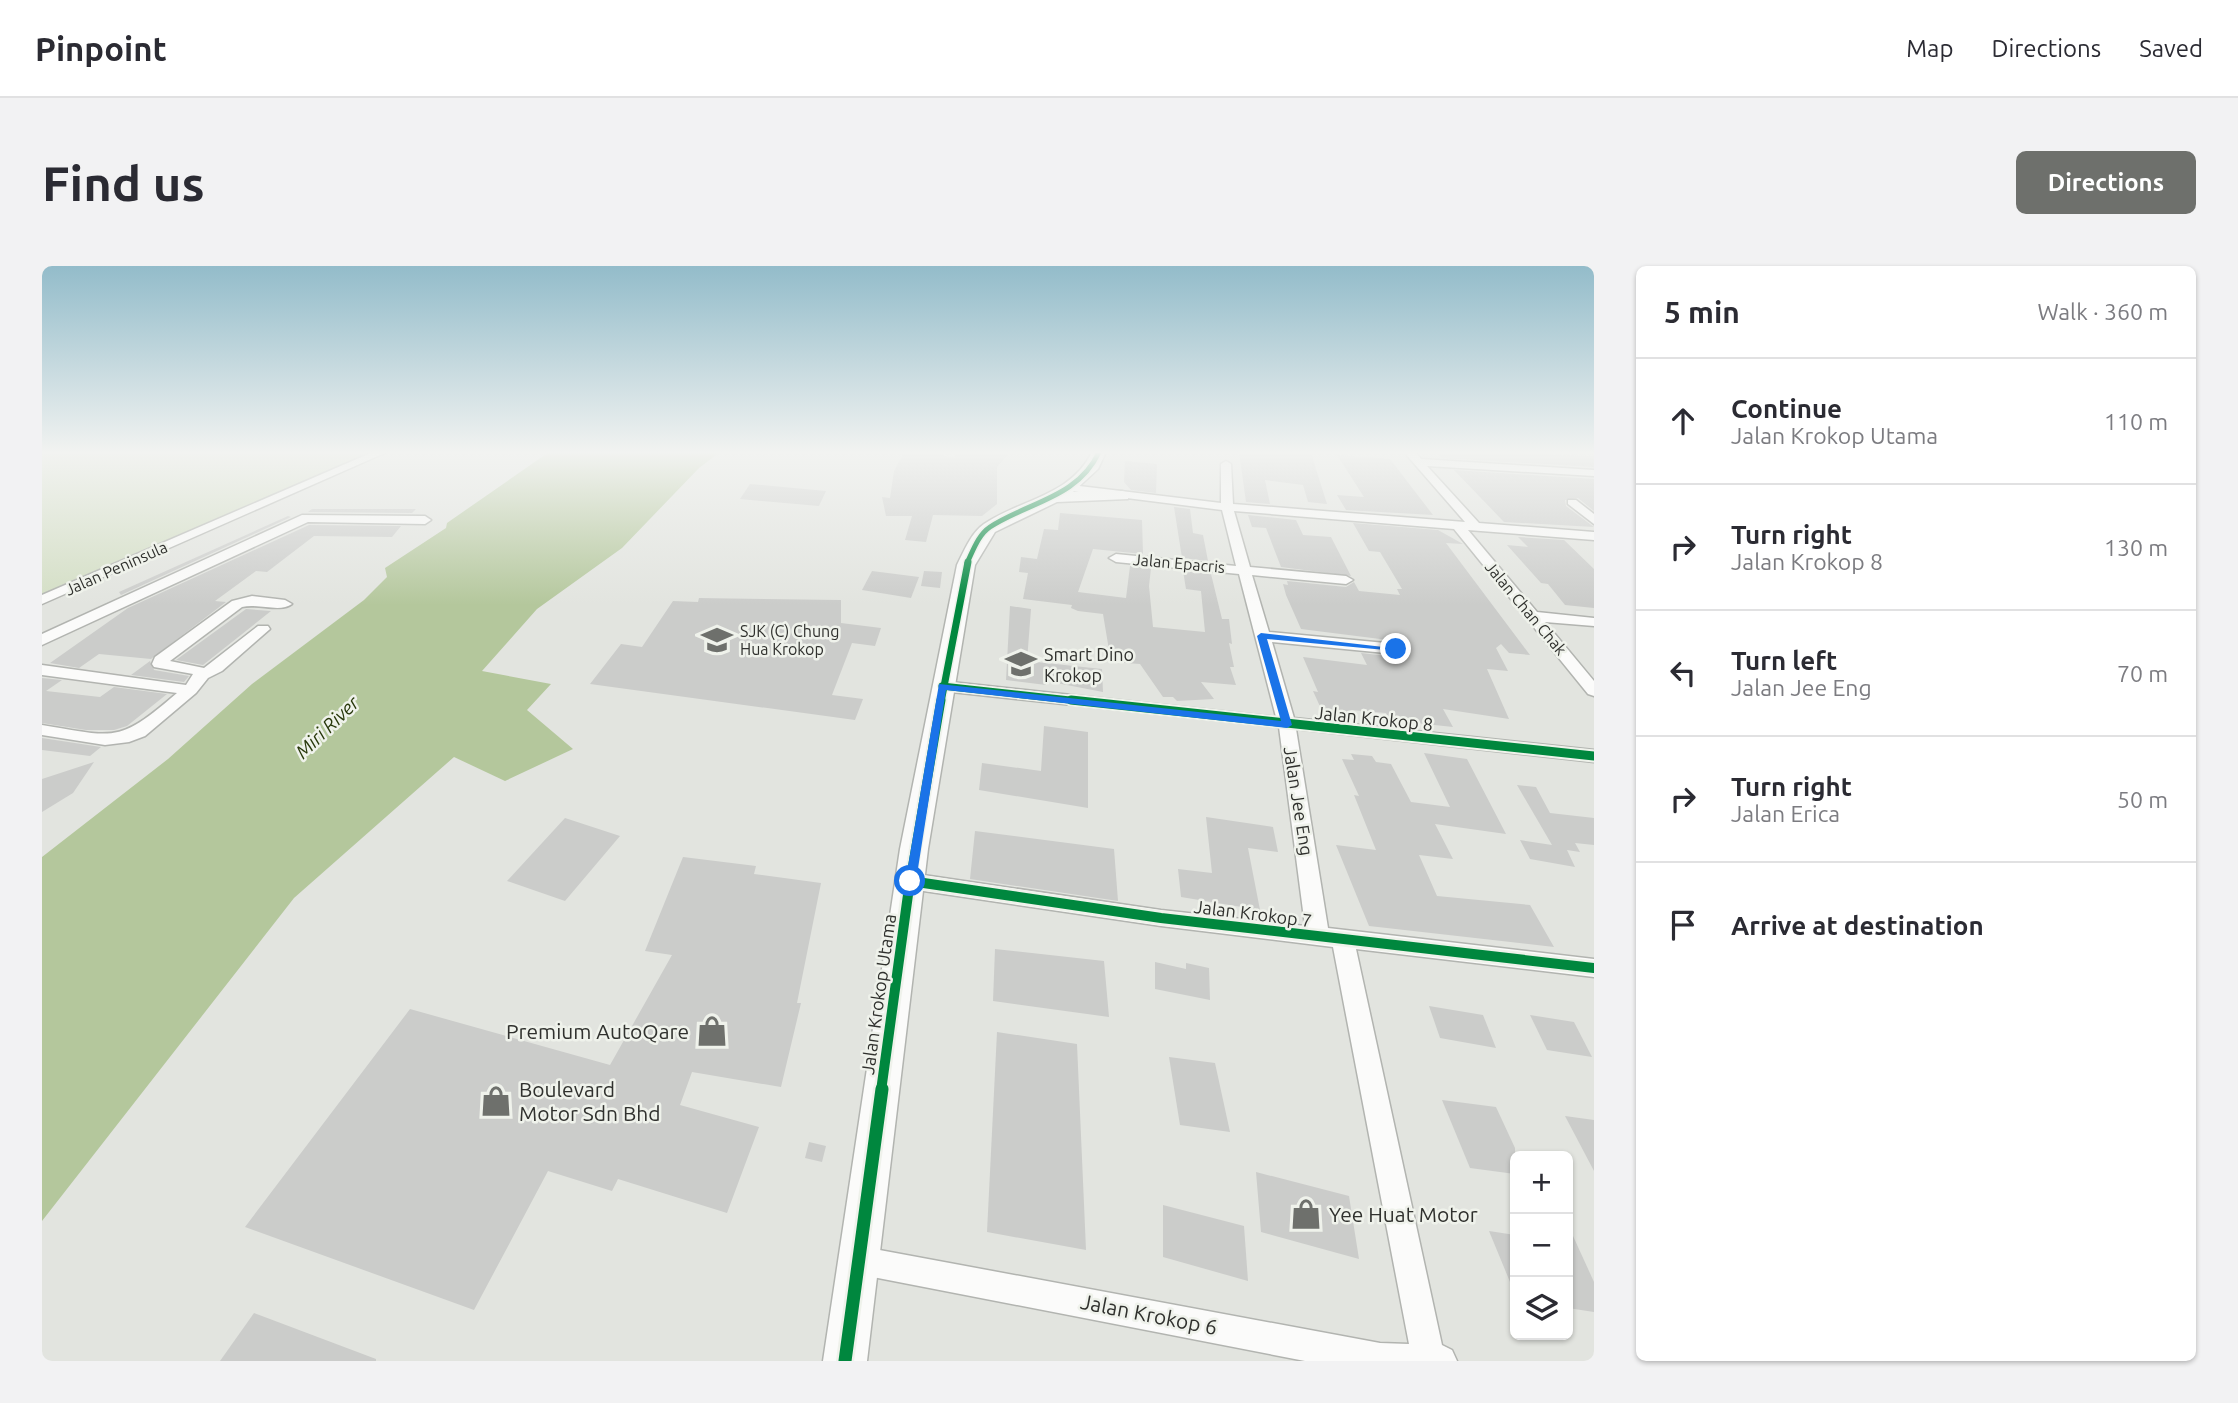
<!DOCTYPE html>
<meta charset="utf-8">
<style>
:root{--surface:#fff;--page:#f2f2f3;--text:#2b2b33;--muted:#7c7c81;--line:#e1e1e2;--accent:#6e706c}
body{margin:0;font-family:Ubuntu,sans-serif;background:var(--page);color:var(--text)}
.controls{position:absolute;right:21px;bottom:21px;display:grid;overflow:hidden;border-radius:10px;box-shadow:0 2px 5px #0004}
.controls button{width:63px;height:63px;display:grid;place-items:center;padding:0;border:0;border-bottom:2px solid var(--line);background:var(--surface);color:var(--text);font:35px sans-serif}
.stop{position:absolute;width:21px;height:21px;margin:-16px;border:5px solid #1a73e8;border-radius:50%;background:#fff}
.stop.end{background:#1a73e8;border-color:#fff;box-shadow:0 2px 7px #0008}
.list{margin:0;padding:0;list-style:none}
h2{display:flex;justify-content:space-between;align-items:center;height:91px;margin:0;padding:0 28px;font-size:30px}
h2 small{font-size:23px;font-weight:400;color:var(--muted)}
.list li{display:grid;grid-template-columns:46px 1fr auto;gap:21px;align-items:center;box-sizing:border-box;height:126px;padding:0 28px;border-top:2px solid var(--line)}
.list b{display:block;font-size:26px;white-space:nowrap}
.list p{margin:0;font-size:23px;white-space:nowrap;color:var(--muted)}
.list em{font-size:23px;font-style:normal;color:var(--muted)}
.icon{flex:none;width:38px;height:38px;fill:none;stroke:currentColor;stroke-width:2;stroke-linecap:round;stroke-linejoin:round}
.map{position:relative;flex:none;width:1552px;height:1095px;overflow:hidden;border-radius:10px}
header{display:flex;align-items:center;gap:42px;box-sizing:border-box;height:98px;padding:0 35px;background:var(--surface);border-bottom:2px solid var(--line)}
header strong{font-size:33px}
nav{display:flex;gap:38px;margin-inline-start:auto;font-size:24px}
.intro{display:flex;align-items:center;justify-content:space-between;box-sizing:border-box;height:168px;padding:0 42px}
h1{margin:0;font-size:49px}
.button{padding:18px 32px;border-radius:10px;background:var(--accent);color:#fff;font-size:24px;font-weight:700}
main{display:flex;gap:42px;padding:0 42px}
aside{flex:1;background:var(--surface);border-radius:10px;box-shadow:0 2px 5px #0004}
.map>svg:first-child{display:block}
.green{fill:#d3dec4}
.water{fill:#b4c79c}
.building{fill:#cbccca}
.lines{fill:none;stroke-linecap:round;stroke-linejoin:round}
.street-casing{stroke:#b2b4b0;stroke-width:3}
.secondary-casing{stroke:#b2b4b0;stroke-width:3}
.street{fill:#fbfbfa;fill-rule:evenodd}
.secondary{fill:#fbfbfa;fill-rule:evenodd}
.cycleway-far4-casing{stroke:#eff2eb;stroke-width:8}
.cycleway-far3-casing{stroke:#eff2eb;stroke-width:10}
.cycleway-far2-casing{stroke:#eff2eb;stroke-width:13}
.cycleway-far1-casing{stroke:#eff2eb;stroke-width:15}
.cycleway-casing{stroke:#eff2eb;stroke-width:18}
.cycleway-far4{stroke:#00873e;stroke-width:5}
.cycleway-far3{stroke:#00873e;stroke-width:7}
.cycleway-far2{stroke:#00873e;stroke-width:9}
.cycleway-far1{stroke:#00873e;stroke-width:10}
.cycleway{stroke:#00873e;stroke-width:13}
.route{fill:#1a73e8}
.labels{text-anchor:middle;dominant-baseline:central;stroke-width:5;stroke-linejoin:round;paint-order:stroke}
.far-street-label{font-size:16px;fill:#30312e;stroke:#eff2eb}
.far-poi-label{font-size:16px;fill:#30312e;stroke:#eff2eb;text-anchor:start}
.poi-label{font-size:18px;fill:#30312e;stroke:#eff2eb;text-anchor:start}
.street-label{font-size:18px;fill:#30312e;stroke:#eff2eb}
.water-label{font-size:19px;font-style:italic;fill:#28380b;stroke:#eff2eb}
.near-poi-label{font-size:21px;fill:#30312e;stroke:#eff2eb;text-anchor:start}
.near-street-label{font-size:21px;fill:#30312e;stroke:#eff2eb}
</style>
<header>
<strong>Pinpoint</strong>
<nav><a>Map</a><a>Directions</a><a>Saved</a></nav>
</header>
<div class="intro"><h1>Find us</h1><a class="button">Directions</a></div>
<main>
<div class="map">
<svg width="1552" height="1095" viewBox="0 0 1552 1095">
<rect width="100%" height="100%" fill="#e2e4df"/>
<polygon class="green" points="0,186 329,186 0,328"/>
<polygon class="water" points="507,186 678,186 657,202 580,282 495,343 440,405 509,418 485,444 531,483 463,515 412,491 252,632 0,955 0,591 126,493 210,418 322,334 345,311 343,302 404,262 405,257"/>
<g class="building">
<polygon points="862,186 885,186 913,192 913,186 968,186 955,201 955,238 940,250 891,249 884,276 863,274 870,250 844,250 840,231 848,232 852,205"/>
<polygon points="1197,186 1269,187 1285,238 1266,236 1261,219 1223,214 1228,238 1204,236"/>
<polygon points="1395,186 1552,190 1552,201 1400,192"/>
<polygon points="1295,189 1348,193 1391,249 1304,244 1295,229 1322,231"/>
<polygon points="1083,195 1115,198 1114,227 1089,224 1082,216"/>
<polygon points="1412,204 1552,213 1552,245 1536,232 1523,234 1524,240 1552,261 1462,256"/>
<polygon points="708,218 784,225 777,240 698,233"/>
<polygon points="1132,241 1148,243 1151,267 1161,269 1166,295 1140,292"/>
<polygon points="270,243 374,243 370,247 266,246"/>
<polygon points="1018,247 1100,254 1101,288 1051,283 1036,326 1084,332 1088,300 1109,302 1107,320 1111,361 1163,366 1159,325 1144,323 1141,305 1169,308 1180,353 1187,353 1190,378 1187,377 1192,401 1188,401 1194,419 1159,416 1172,433 1135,435 1131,431 1121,431 1098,398 1069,396 1061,348 1036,345 1029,342 1030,339 981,333 986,307 977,306 979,291 995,293 1002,263 1016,264"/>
<polygon points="1206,249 1254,254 1261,269 1289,271 1309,310 1239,301 1224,262 1210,261"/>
<polygon points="246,250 249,251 79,329 77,326"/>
<polygon points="1311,257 1396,264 1421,278 1404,277 1488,389 1467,387 1459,378 1454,382 1466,405 1445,403 1467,453 1401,443 1411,461 1347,454 1344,447 1309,444 1311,448 1281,447 1271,425 1276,426 1261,391 1325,399 1319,387 1354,391 1364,384 1354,375 1259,363 1244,329 1241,318 1246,319 1245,315 1304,321 1312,316 1317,325 1358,329 1355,323 1360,323 1338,286 1327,285"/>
<polygon points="267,259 359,260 350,271 272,270 225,306 214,305 173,335 184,336 109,393 57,388 37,402 8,397 86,342"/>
<polygon points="1476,271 1522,274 1552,303 1552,342 1523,339 1506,318 1499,317 1465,279 1486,281"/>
<polygon points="830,305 877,311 869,332 820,324"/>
<polygon points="882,305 900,306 898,322 879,320"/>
<polygon points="657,332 799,334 799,357 839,362 833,380 810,377 790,429 821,433 813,454 548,418 579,378 600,381 631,335 656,336"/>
<polygon points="968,340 989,343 985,395 1060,403 1061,426 1004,415 1004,419 964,414"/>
<polygon points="204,343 229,345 161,399 134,394"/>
<polygon points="108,395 112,404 147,410 142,416 89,409"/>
<polygon points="0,412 20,414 4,425 58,431 72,421 125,428 85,460 72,464 44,464 0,457"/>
<polygon points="1002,460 1046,466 1046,542 937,524 940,497 999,505"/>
<polygon points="0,472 59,481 48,490 0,484"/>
<polygon points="1382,487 1425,493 1464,568 1393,558 1411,593 1377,589 1395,630 1488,639 1512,681 1327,660 1294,579 1334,584 1312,529 1317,530 1300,493 1312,494 1309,488 1330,490 1334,496 1349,498 1369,536 1408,541"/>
<polygon points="52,496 31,527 0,546 0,513"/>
<polygon points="1475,519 1494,521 1508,547 1552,552 1552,579 1533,577 1538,586 1525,584 1533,601 1488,593 1478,574 1510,579"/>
<polygon points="1164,551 1231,561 1236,586 1206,582 1218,644 1139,631 1136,603 1170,607"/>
<polygon points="523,552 578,570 523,635 465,615"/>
<polygon points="933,565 1072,583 1076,635 928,613"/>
<polygon points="641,591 714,600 712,608 779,617 755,737 759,737 739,821 650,806 638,839 717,861 685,947 576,913 570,925 506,905 432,1044 203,961 368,743 568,799 630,689 603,685"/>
<polygon points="953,683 1062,695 1067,751 951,735"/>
<polygon points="1113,696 1144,703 1144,697 1167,702 1168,734 1113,723"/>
<polygon points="1387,740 1441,749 1454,782 1398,772"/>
<polygon points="1488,749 1532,756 1550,791 1505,784"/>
<polygon points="955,766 1035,778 1044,984 945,966"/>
<polygon points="1127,791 1173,797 1188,866 1138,859"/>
<polygon points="1400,834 1454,841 1473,882 1473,908 1428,902"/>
<polygon points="1523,850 1552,854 1552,905"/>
<polygon points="767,876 784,880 780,896 763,892"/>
<polygon points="1214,906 1307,930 1317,993 1219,966"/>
<polygon points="1121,939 1202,960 1206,1015 1121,991"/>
<polygon points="1526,959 1552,1016 1552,1046 1526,1042"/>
<polygon points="1447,965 1473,969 1473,1028"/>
<polygon points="212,1047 334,1093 334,1095 178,1095"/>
</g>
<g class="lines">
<defs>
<g id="street">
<polygon points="331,186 345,186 0,338 0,329"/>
<polygon points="1362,186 1373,186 1379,193 1552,204 1552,210 1385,200 1437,257 1552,266 1552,274 1426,264 1495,346 1552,352 1552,360 1503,356 1552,415 1552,430 1546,428 1412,263 1192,245 1208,301 1304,310 1311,314 1304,318 1210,309 1227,366 1354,378 1362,383 1354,388 1230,376 1252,452 1552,484 1552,496 1254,463 1286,662 1552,693 1552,711 1314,683 1400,1079 1410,1084 1415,1095 1263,1095 805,1006 801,995 805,984 816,980 1338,1077 1367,1078 1291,681 1119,660 868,623 861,620 858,615 861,610 868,607 1119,644 1263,660 1237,461 900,425 892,420 900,415 1234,451 1197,308 1074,296 1067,292 1074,288 1194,300 1180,244 1029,225 1023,222 1029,219 1179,237 1179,198 1184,195 1189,198 1191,238 1423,256"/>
<polygon points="1526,234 1534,234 1552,248 1552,258 1526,238"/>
<polygon points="260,249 383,250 389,254 383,258 266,256 0,379 0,368"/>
<path d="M210,330L243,334L250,338C238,347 216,337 200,341L128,395L162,402L216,360H226L228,363L180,405L166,412L154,427L103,470L87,476L63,479L0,469V459C73,471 76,478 135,427L0,409V399L144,419L151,408L112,401L110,398L113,391L190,335Z"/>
</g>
<path id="secondary" d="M1050,186H1064L1056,203L1031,226L1080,225L1086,227V233L1015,236L953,266L933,299L886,583L825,1095H781L858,583L915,299C922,285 929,267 942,258C979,233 1029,230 1050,186Z"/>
</defs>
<use href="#street" class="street-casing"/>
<use href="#secondary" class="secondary-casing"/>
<use href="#street" class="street"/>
<use href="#secondary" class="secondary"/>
<defs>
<path id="cycleway-far4" d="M925,297C931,285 936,269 948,261C986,236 1036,232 1057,186"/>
<g id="cycleway-far3">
<polyline points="900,420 1046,436"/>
<polyline points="899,436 926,296"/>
</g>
<g id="cycleway-far2">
<polyline points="1029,434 1552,490"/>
<polyline points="869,609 899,434"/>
</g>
<g id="cycleway-far1">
<polyline points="868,615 1119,652 1552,702"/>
<polyline points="839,825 869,607"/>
</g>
<polyline id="cycleway" points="803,1095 840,823"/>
</defs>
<use href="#cycleway-far4" class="cycleway-far4-casing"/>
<use href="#cycleway-far3" class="cycleway-far3-casing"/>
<use href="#cycleway-far2" class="cycleway-far2-casing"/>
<use href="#cycleway-far1" class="cycleway-far1-casing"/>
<use href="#cycleway" class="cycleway-casing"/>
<use href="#cycleway-far4" class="cycleway-far4"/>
<use href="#cycleway-far3" class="cycleway-far3"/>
<use href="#cycleway-far2" class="cycleway-far2"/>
<use href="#cycleway-far1" class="cycleway-far1"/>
<use href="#cycleway" class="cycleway"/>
</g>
<linearGradient id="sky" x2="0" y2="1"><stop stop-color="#93bcca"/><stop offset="0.55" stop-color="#f2f3f1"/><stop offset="1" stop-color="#f2f3f1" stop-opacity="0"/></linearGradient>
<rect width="1552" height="339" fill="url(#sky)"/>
<polygon class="route" points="1219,367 1359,383 1354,385 1225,373 1250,459 1245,462 904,424 874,615 868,619 863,618 897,418 1239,455 1215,370"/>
<defs>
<symbol id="school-bare" viewBox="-9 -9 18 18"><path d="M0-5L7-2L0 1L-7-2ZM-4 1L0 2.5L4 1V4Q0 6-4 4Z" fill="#6e706c" stroke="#eff2eb" stroke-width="2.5" paint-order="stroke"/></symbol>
<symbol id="shop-bare" viewBox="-9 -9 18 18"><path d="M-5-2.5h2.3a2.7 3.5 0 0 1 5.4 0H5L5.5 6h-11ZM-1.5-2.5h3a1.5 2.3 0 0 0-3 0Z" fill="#6e706c" stroke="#eff2eb" stroke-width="2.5" paint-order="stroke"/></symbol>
</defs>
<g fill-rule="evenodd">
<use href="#school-bare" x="653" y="352" width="44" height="44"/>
<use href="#school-bare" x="957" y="376" width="44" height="44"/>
<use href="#shop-bare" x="648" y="743" width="44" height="44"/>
<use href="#shop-bare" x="432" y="813" width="44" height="44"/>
<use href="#shop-bare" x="1242" y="926" width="44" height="44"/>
</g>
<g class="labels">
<g class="far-street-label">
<text transform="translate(1137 297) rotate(5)">Jalan Epacris</text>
<text transform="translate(74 302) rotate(-24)">Jalan Peninsula</text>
<text transform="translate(1484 342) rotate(50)">Jalan Chan Chak</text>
</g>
<g class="far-poi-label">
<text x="698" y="365">SJK (C) Chung<tspan x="698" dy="18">Hua Krokop</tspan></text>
</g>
<g class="poi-label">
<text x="1002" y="388">Smart Dino<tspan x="1002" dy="21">Krokop</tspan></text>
</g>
<g class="street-label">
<text transform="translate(1332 452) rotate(6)">Jalan Krokop 8</text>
<text transform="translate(1257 535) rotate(81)">Jalan Jee Eng</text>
<text transform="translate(1211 647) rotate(7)">Jalan Krokop 7</text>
<text transform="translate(836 728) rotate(-82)">Jalan Krokop Utama</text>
</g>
<g class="water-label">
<text transform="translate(285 461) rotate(-44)">Miri River</text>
</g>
<g class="near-poi-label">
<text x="647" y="765" text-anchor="end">Premium AutoQare</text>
<text x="477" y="823">Boulevard<tspan x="477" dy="24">Motor Sdn Bhd</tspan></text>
<text x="1287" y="948">Yee Huat Motor</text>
</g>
<g class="near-street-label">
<text transform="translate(1107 1048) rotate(11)">Jalan Krokop 6</text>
</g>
</g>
</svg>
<div class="controls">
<button>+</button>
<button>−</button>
<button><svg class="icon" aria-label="layers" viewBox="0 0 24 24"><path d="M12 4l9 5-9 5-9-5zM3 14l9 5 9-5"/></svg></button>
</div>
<div class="stop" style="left:868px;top:615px"></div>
<div class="stop end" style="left:1354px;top:383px"></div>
</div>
<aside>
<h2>5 min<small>Walk · 360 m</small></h2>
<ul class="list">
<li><svg class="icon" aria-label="ahead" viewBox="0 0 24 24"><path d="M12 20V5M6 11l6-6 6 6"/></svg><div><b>Continue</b><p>Jalan Krokop Utama</p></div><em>110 m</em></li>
<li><svg class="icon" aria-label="right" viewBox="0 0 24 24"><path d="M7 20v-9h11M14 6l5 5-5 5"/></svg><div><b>Turn right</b><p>Jalan Krokop 8</p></div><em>130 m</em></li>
<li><svg class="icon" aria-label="left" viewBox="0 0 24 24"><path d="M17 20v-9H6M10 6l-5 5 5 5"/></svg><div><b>Turn left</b><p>Jalan Jee Eng</p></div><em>70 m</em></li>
<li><svg class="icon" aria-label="right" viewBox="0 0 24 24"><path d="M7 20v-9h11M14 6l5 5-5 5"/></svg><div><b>Turn right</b><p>Jalan Erica</p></div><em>50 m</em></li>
<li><svg class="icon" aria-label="arrive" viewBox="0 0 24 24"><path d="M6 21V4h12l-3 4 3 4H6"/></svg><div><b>Arrive at destination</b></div></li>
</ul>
</aside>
</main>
